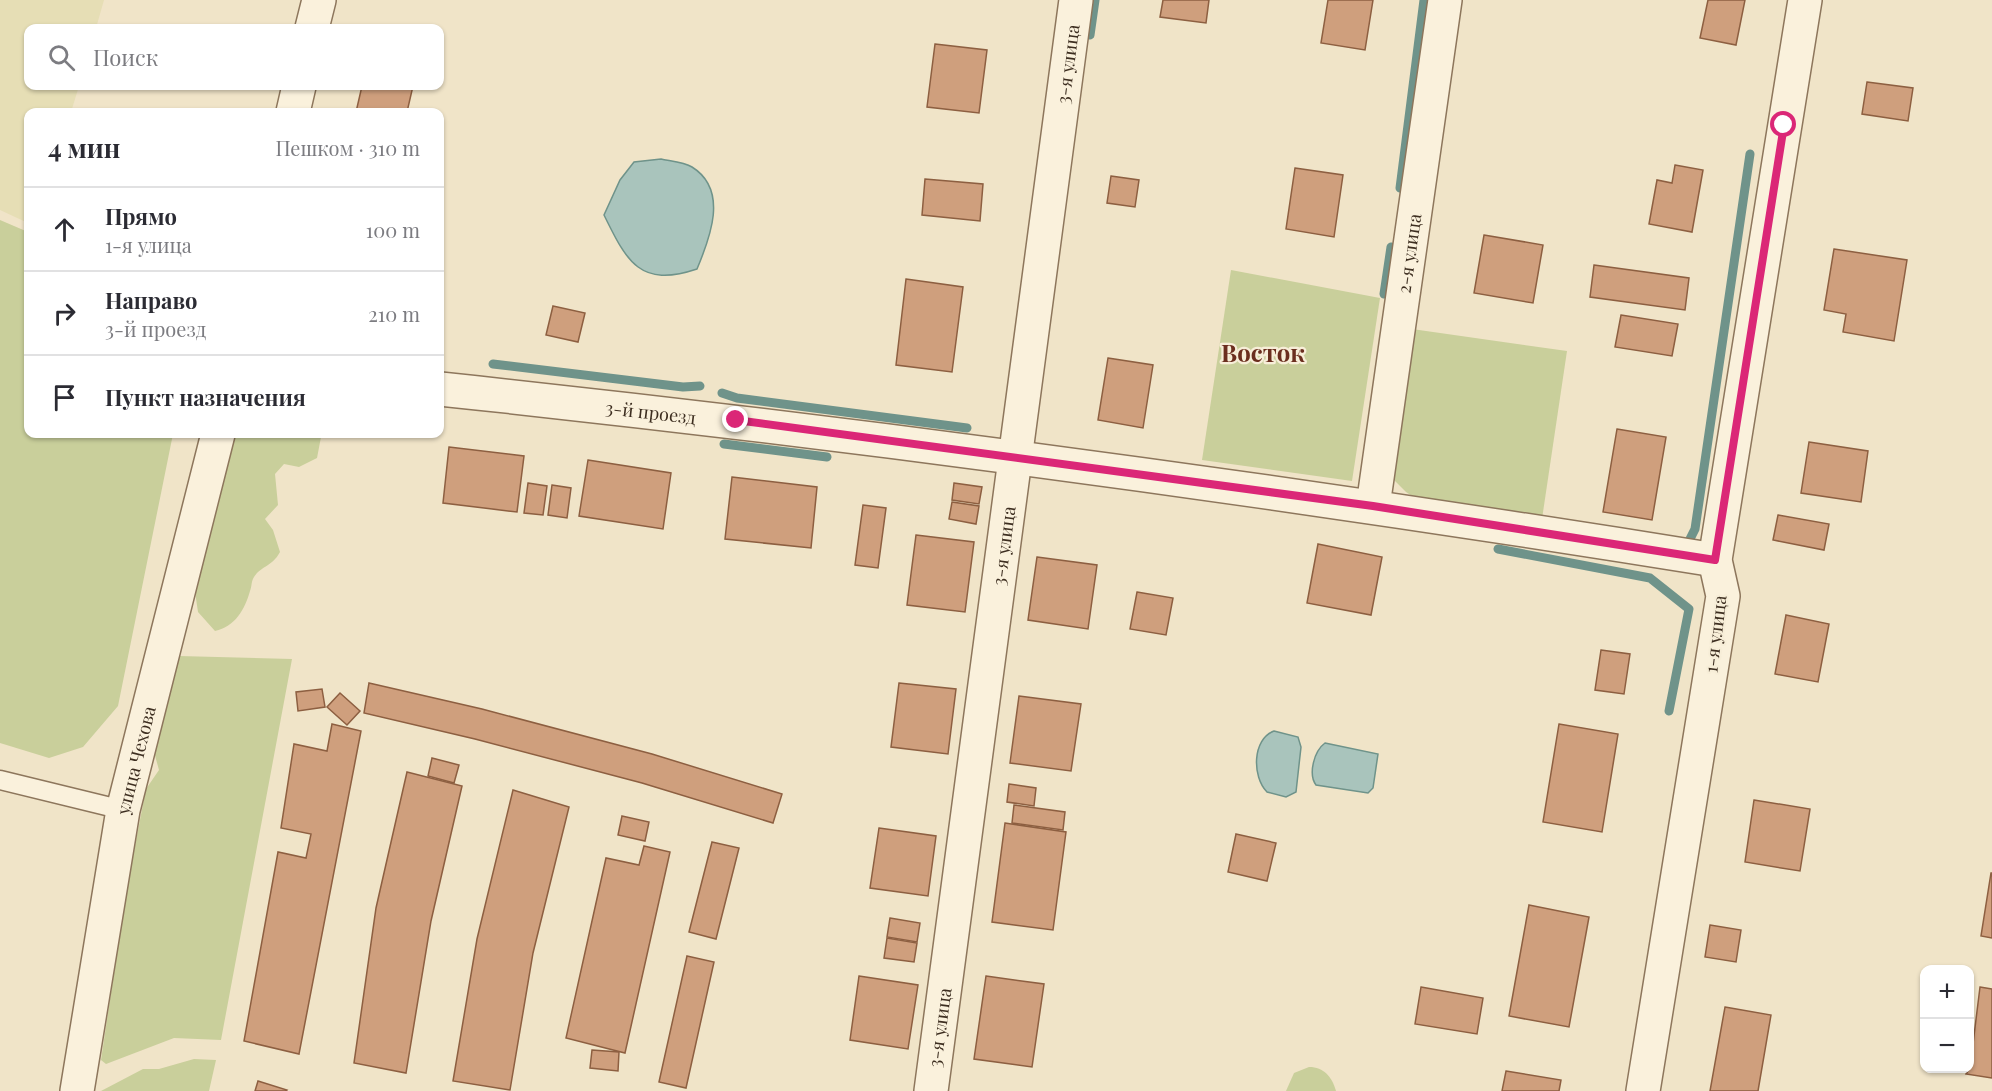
<!DOCTYPE html>
<html lang="ru">
<meta charset="utf-8">
<style>
:root{--surface:#fff;--page:#f7f7f7;--text:#2b2b33;--muted:#7c7c81;--line:#e1e1e2}
body{margin:0;font-family:"Playfair Display",serif;background:var(--page);color:var(--text)}
.controls{position:absolute;right:18px;bottom:18px;display:grid;overflow:hidden;border-radius:12px;box-shadow:0 2px 4px #0004}
.controls button{width:54px;height:54px;display:grid;place-items:center;padding:0;border:0;border-bottom:2px solid var(--line);background:var(--surface);color:var(--text);font:30px sans-serif}
.stop{position:absolute;width:18px;height:18px;margin:-14px;border:4px solid #db2777;border-radius:50%;background:#fff}
.stop.end{background:#db2777;border-color:#fff;box-shadow:0 2px 6px #0008}
.list{margin:0;padding:0;list-style:none}
h2{display:flex;justify-content:space-between;align-items:center;height:78px;margin:0;padding:0 24px;font-size:26px}
h2 small{font-size:20px;font-weight:400;color:var(--muted)}
.list li{display:grid;grid-template-columns:39px 1fr auto;gap:18px;align-items:center;box-sizing:border-box;height:84px;padding:0 24px;border-top:2px solid var(--line)}
.list b{display:block;font-size:22px;white-space:nowrap}
.list p{margin:0;font-size:20px;white-space:nowrap;color:var(--muted)}
.list em{font-size:20px;font-style:normal;color:var(--muted)}
.icon{flex:none;width:33px;height:33px;fill:none;stroke:currentColor;stroke-width:2;stroke-linecap:round;stroke-linejoin:round}
.map{position:relative;flex:none;width:1992px;height:1091px;overflow:hidden}
.search{position:absolute;background:var(--surface);box-shadow:0 2px 4px #0004;left:24px;top:24px;width:420px;height:66px;display:flex;align-items:center;gap:15px;box-sizing:border-box;padding:0 21px;border-radius:12px;color:var(--muted);font-size:22px}
.panel{position:absolute;background:var(--surface);box-shadow:0 2px 4px #0004;left:24px;top:108px;width:420px;height:330px;border-radius:12px}
.map>svg:first-child{display:block}
.farmland{fill:#e6deb5}
.green{fill:#c9cf9b}
.water{fill:#a9c4bc;stroke:#6f938a;stroke-width:1.5}
.lines{fill:none;stroke-linecap:round;stroke-linejoin:round}
.stream{stroke:#6f938a;stroke-width:9}
.building{fill:#cf9f7d;stroke:#8d5f41;stroke-width:1.5}
.service-casing{stroke:#8d765c;stroke-width:21}
.minor-casing{stroke:#8d765c;stroke-width:36}
.service{stroke:#faf1dc;stroke-width:18}
.minor{stroke:#faf1dc;stroke-width:33}
.route{stroke:#db2777;stroke-width:8}
.labels{text-anchor:middle;dominant-baseline:central;stroke-width:4.5;stroke-linejoin:round;paint-order:stroke}
.street-label{font-size:18px;fill:#3d2e20;stroke:#f7eed8}
.district-label{font-size:24px;font-weight:bold;fill:#6b2e1e;stroke:#f7eed8}
</style>
<div class="map">
<svg width="1992" height="1091" viewBox="0 0 1992 1091">
<rect width="100%" height="100%" fill="#f0e4c8"/>
<polygon class="farmland" points="0,0 104,0 96,28 28,28 28,86 79,86 71,112 28,112 28,223 0,210"/>
<g class="green">
<polygon points="0,220 28,232 28,434 173,434 118,706 83,747 49,758 0,743"/>
<polygon points="1231,270 1380,298 1352,481 1202,460"/>
<polygon points="1412,329 1567,351 1542,519 1418,500 1406,492 1390,476"/>
<path d="M232,434H325L321,437L317,458L299,467L284,464L275,474L278,505L265,519L273,530L280,552C272,567 262,565 254,577C251,582 252,586 250,591C245,609 235,627 215,631L198,612L192,572Z"/>
<polygon points="179,656 292,659 221,1040 174,1038 106,1064 101,1060 126,892 146,789 159,770 154,752"/>
<polygon points="194,1059 216,1060 209,1091 101,1091 143,1069 159,1069"/>
<path d="M1309,1067C1324,1067 1332,1077 1336,1091H1286L1294,1073Z"/>
</g>
<g class="water">
<path d="M661,159C670,161 684,162 692,167C729,190 710,238 697,269C640,288 627,262 604,215L620,180L634,162Z"/>
<path d="M1274,731L1298,737L1301,747L1296,792L1286,797L1267,792C1252,777 1252,739 1274,731Z"/>
<path d="M1325,743L1378,754L1373,788L1368,793L1316,785C1308,774 1314,751 1325,743Z"/>
</g>
<g class="lines">
<g class="stream">
<polyline points="1090,35 1095,0"/>
<polyline points="1400,188 1424,0"/>
<polyline points="1384,294 1391,247"/>
<polyline points="493,364 683,387 700,386"/>
<polyline points="722,393 737,398 967,428"/>
<polyline points="724,444 827,457"/>
<polyline points="1690,539 1695,529 1750,154"/>
<polyline points="1498,549 1650,578 1689,609 1669,711"/>
</g>
</g>
<g class="building">
<polygon points="1163,0 1209,0 1206,23 1160,17"/>
<polygon points="1328,0 1373,0 1365,50 1321,43"/>
<polygon points="1708,0 1745,0 1736,45 1700,38"/>
<polygon points="935,44 987,50 979,113 927,107"/>
<polygon points="1867,82 1913,88 1908,121 1862,114"/>
<polygon points="362,86 413,86 407,112 356,112"/>
<polygon points="1675,165 1703,170 1692,232 1649,224 1657,180 1672,183"/>
<polygon points="1295,168 1343,175 1334,237 1286,229"/>
<polygon points="1111,176 1139,180 1135,207 1107,203"/>
<polygon points="925,179 983,184 980,221 922,215"/>
<polygon points="1484,235 1543,245 1533,303 1474,293"/>
<polygon points="1834,249 1907,260 1894,341 1843,332 1846,314 1824,310"/>
<polygon points="1594,265 1689,278 1685,310 1590,297"/>
<polygon points="906,279 963,287 952,372 896,365"/>
<polygon points="553,306 585,313 578,342 546,335"/>
<polygon points="1621,315 1678,324 1672,356 1615,347"/>
<polygon points="1108,358 1153,365 1143,428 1098,420"/>
<polygon points="1617,429 1666,437 1652,520 1603,512"/>
<polygon points="1809,442 1868,451 1861,502 1801,493"/>
<polygon points="449,447 524,456 517,512 443,503"/>
<polygon points="588,460 671,473 663,529 579,516"/>
<polygon points="732,477 817,487 811,548 725,539"/>
<polygon points="528,483 547,486 543,515 524,513"/>
<polygon points="954,483 982,487 979,504 952,500"/>
<polygon points="552,485 571,488 567,518 548,515"/>
<polygon points="952,502 979,506 976,524 949,519"/>
<polygon points="863,505 886,508 878,568 855,565"/>
<polygon points="1778,515 1829,524 1824,550 1773,540"/>
<polygon points="916,535 974,542 965,612 907,605"/>
<polygon points="1318,544 1382,557 1371,615 1307,603"/>
<polygon points="1037,557 1097,565 1088,629 1028,620"/>
<polygon points="1137,592 1173,598 1166,635 1130,629"/>
<polygon points="1786,615 1829,624 1818,682 1775,674"/>
<polygon points="1601,650 1630,654 1624,694 1595,690"/>
<polygon points="369,683 482,709 652,754 782,794 773,823 642,783 475,739 364,713"/>
<polygon points="899,683 956,689 948,754 891,747"/>
<polygon points="322,689 325,707 298,711 296,692"/>
<polygon points="340,693 360,711 347,725 327,707"/>
<polygon points="1019,696 1081,704 1071,771 1010,763"/>
<polygon points="332,724 361,731 299,1054 244,1041 278,852 306,858 311,834 281,828 294,744 327,751"/>
<polygon points="1559,724 1618,734 1602,832 1543,822"/>
<polygon points="432,758 459,765 454,783 428,776"/>
<polygon points="407,772 462,786 431,921 406,1073 354,1063 376,908"/>
<polygon points="1009,784 1036,788 1034,806 1007,802"/>
<polygon points="513,790 569,807 533,953 510,1090 453,1081 477,939"/>
<polygon points="1754,800 1810,809 1800,871 1745,862"/>
<polygon points="1014,805 1065,812 1063,830 1012,823"/>
<polygon points="622,816 649,822 645,841 618,835"/>
<polygon points="1005,823 1066,832 1053,930 992,922"/>
<polygon points="879,828 936,836 928,896 870,888"/>
<polygon points="1236,834 1276,843 1267,881 1228,872"/>
<polygon points="712,842 739,848 716,939 689,932"/>
<polygon points="644,846 670,852 625,1053 566,1038 606,858 639,865"/>
<polygon points="1991,873 1992,873 1992,938 1981,936"/>
<polygon points="1529,905 1589,917 1569,1027 1509,1016"/>
<polygon points="890,918 920,923 917,942 887,937"/>
<polygon points="1710,925 1741,930 1736,962 1705,957"/>
<polygon points="887,938 917,943 914,962 884,958"/>
<polygon points="687,956 714,962 686,1088 659,1082"/>
<polygon points="859,976 918,985 908,1049 850,1040"/>
<polygon points="986,976 1044,984 1032,1067 974,1059"/>
<polygon points="1421,987 1483,998 1477,1034 1415,1024"/>
<polygon points="1980,987 1992,989 1992,1078 1966,1074 1970,1068"/>
<polygon points="1725,1007 1771,1015 1758,1091 1710,1091"/>
<polygon points="592,1050 619,1052 618,1071 590,1068"/>
<polygon points="1506,1071 1561,1080 1559,1091 1502,1091"/>
<polygon points="258,1081 287,1090 286,1091 255,1091"/>
</g>
<g class="lines">
<defs>
<polyline id="service" points="0,780 123,810"/>
<g id="minor">
<polyline points="312,28 319,0"/>
<polyline points="293,112 299,86"/>
<path id="s1" d="M440,389C867,434 1291,492 1715,560"/>
<path id="s2" d="M1373,506L1445,0"/>
<path id="s3" d="M77,1091L123,810L218,434"/>
<path id="s4" d="M931,1091L1076,0"/>
<polyline points="1643,1091 1723,596 1715,560 1805,0"/>
</g>
</defs>
<use href="#service" class="service-casing"/>
<use href="#minor" class="minor-casing"/>
<use href="#service" class="service"/>
<use href="#minor" class="minor"/>
</g>
<g class="lines">
<polyline class="route" points="736,420 1373,506 1715,560 1784,125"/>
</g>
<g class="labels">
<g class="street-label">
<text stroke="none"><textPath href="#s4" startOffset="1036">3-я улица</textPath></text>
<text stroke="none"><textPath href="#s2" startOffset="255">2-я улица</textPath></text>
<text stroke="none"><textPath href="#s1" startOffset="212">3-й проезд</textPath></text>
<text stroke="none"><textPath href="#s4" startOffset="550">3-я улица</textPath></text>
<text transform="translate(1715 634) rotate(-83)">1-я улица</text>
<text stroke="none"><textPath href="#s3" startOffset="336">улица Чехова</textPath></text>
<text stroke="none"><textPath href="#s4" startOffset="64">3-я улица</textPath></text>
</g>
<g class="district-label">
<text x="1263" y="352">Восток</text>
</g>
</g>
</svg>
<div class="controls">
<button>+</button>
<button>−</button>
</div>
<div class="stop" style="left:1784px;top:125px"></div>
<div class="stop end" style="left:736px;top:420px"></div>
<div class="search"><svg class="icon" aria-label="search" viewBox="0 0 24 24"><circle cx="10" cy="10" r="6"/><path d="M15 15l6 6"/></svg>Поиск</div>
<section class="panel">
<h2>4 мин<small>Пешком · 310 m</small></h2>
<ul class="list">
<li><svg class="icon" aria-label="ahead" viewBox="0 0 24 24"><path d="M12 20V5M6 11l6-6 6 6"/></svg><div><b>Прямо</b><p>1-я улица</p></div><em>100 m</em></li>
<li><svg class="icon" aria-label="right" viewBox="0 0 24 24"><path d="M7 20v-9h11M14 6l5 5-5 5"/></svg><div><b>Направо</b><p>3-й проезд</p></div><em>210 m</em></li>
<li><svg class="icon" aria-label="arrive" viewBox="0 0 24 24"><path d="M6 21V4h12l-3 4 3 4H6"/></svg><div><b>Пункт назначения</b></div></li>
</ul>
</section>
</div>
